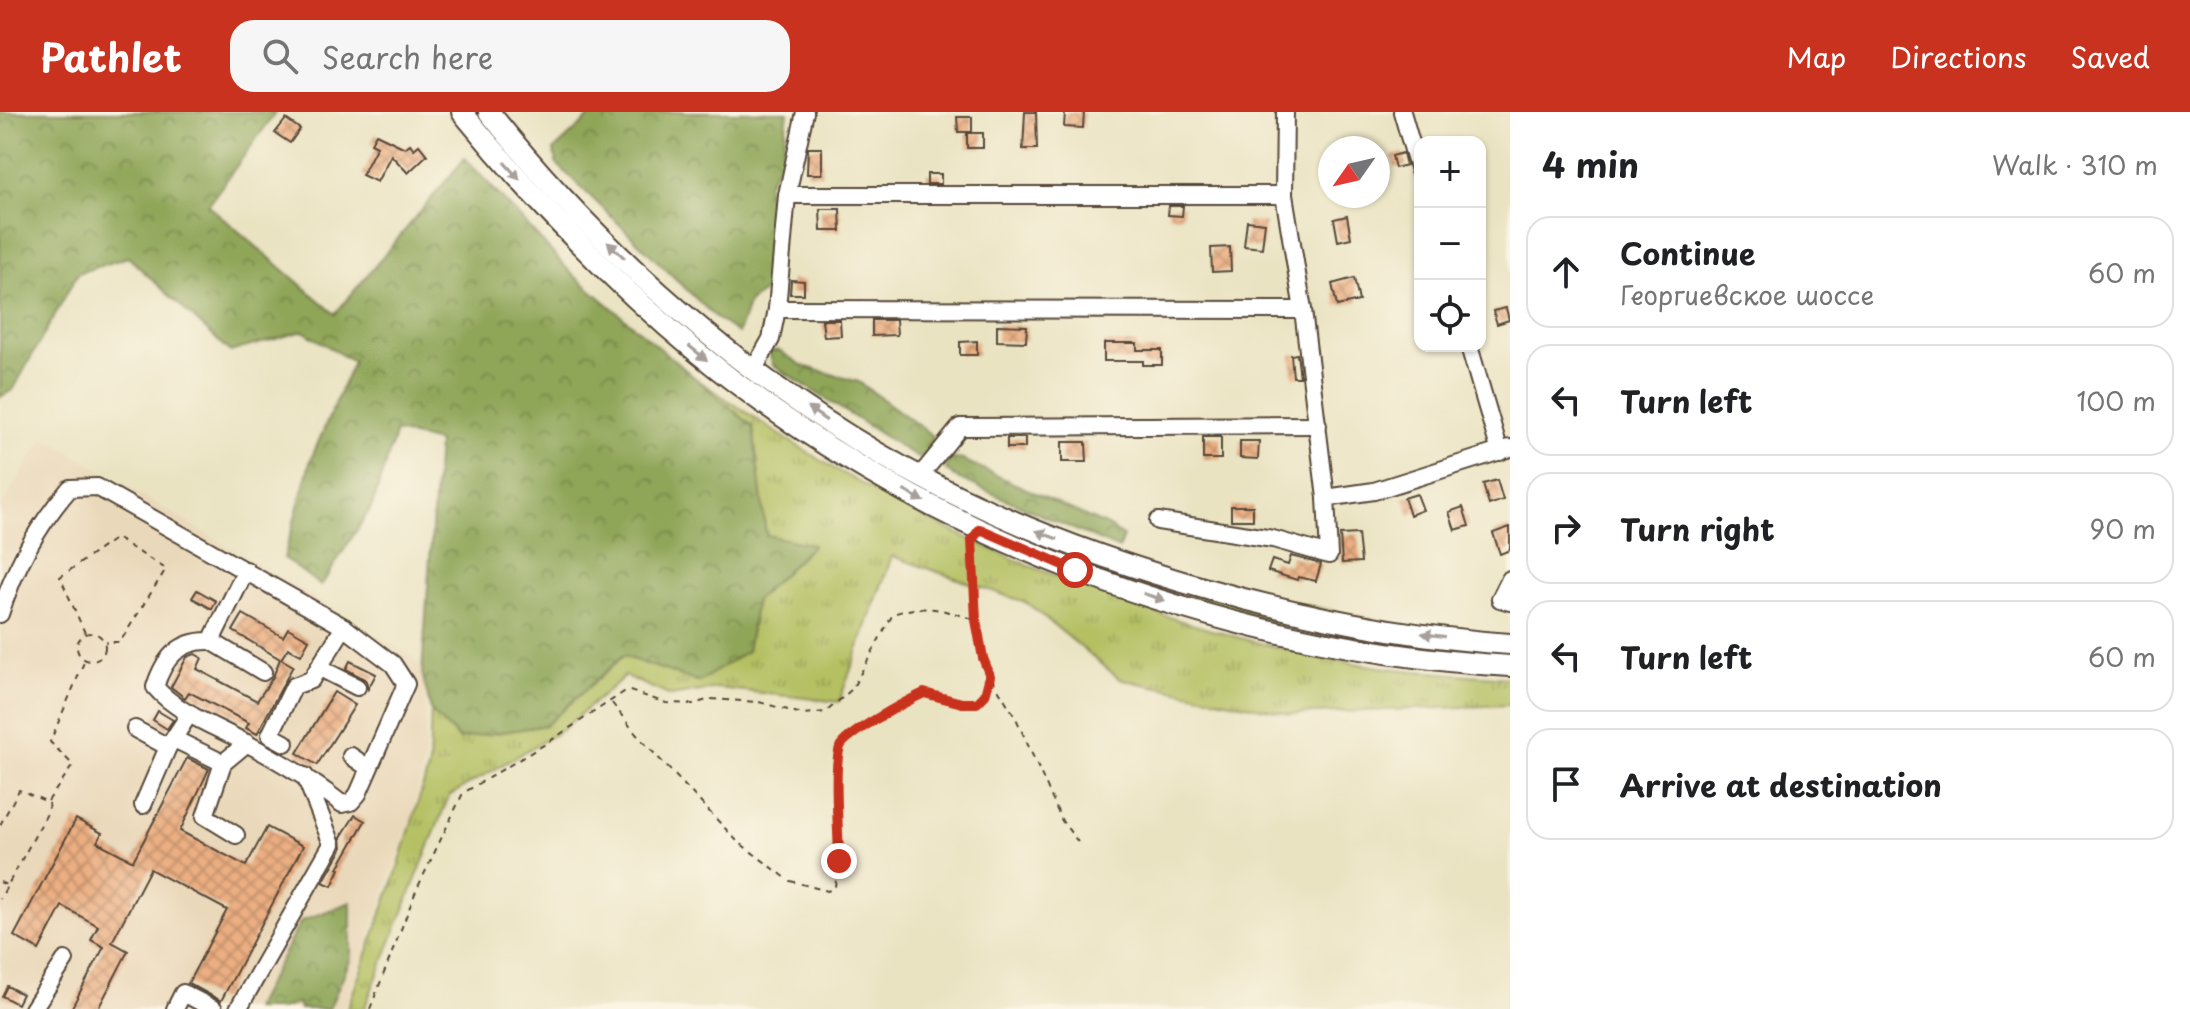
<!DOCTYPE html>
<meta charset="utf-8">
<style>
:root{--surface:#fff;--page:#f6f6f6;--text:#202124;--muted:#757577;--line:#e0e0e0;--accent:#c8321e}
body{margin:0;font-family:"Playpen Sans",sans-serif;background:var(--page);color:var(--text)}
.controls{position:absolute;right:24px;top:24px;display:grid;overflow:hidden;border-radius:16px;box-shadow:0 2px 6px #0004}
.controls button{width:72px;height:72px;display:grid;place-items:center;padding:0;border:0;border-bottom:2px solid var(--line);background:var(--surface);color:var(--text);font:40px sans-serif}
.compass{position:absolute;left:1318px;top:24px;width:72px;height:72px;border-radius:50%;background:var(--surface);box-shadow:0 2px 6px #0004;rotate:236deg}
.stop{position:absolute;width:24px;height:24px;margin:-18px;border:6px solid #c8321e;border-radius:50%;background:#fff}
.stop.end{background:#c8321e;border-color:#fff;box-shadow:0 2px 8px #0008}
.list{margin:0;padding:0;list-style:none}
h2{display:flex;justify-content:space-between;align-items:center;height:104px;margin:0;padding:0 32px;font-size:34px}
h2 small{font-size:26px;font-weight:400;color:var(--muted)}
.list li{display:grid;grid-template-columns:52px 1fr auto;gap:24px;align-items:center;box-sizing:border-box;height:112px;margin:0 16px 16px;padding:0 16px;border:2px solid var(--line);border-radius:24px}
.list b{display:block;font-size:30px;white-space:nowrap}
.list p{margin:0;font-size:26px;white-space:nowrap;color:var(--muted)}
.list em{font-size:26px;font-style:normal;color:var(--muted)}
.icon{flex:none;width:44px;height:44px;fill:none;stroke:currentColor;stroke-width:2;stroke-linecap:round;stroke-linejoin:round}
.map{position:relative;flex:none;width:1510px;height:897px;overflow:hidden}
header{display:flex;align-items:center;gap:48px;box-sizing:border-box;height:112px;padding:0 40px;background:var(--accent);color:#fff}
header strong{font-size:38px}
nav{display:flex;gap:44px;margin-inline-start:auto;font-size:28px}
.search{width:560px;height:72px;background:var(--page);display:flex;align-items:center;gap:20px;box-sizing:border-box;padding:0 28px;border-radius:24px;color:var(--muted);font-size:30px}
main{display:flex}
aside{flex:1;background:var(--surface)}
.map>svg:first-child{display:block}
.built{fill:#ead8ba}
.grass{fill:url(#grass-tufts);stroke:#787540;stroke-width:2}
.forest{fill:url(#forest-crowns);stroke:#65683b;stroke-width:2}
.building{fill:url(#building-cross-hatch)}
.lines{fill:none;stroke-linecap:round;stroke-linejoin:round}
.minor-casing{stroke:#554637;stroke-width:20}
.major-casing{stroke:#554637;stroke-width:24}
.path{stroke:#554637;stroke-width:2;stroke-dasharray:6 6;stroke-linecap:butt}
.minor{stroke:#fff;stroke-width:16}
.major{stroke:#fff;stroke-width:20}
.oneway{fill:#a79f9a}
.route{stroke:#c8321e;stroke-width:10}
</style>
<header>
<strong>Pathlet</strong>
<div class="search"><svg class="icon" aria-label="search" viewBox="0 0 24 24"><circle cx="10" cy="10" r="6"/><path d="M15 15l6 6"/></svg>Search here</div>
<nav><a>Map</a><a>Directions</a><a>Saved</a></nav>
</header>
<main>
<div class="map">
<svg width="1510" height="897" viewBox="0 0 1510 897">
<defs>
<pattern id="grass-tufts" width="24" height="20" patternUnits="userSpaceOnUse" patternTransform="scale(2)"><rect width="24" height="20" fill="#b4c062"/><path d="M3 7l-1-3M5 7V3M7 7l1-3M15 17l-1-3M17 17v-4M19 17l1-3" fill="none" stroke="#949c50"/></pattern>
<pattern id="forest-crowns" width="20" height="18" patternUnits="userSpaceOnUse" patternTransform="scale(2)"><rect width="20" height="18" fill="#8fa658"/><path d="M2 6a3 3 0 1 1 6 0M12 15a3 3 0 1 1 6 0" fill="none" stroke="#768748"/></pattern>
<pattern id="building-cross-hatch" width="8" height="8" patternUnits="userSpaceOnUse" patternTransform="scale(2)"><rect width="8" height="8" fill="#ecaf82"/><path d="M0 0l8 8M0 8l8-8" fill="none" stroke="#c08f6a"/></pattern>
</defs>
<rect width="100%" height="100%" fill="#fcf5e5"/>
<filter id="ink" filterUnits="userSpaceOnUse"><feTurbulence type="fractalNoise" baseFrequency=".0125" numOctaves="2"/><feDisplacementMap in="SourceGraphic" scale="16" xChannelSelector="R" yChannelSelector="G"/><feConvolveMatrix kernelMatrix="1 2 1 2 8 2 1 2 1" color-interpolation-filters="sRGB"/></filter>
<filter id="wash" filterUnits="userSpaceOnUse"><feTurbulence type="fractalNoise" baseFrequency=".006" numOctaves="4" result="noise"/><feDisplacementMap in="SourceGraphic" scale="32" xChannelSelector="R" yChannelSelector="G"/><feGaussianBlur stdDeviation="1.8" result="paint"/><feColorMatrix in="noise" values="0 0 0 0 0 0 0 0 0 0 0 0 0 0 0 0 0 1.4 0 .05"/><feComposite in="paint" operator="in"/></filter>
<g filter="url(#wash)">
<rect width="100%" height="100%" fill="#eae3c2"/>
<polygon class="built" points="42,329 53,330 414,546 422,561 425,597 425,641 412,703 343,897 0,897 0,395"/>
<g class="grass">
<path d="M695,266C729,288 762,312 796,333C959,436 1163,517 1353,551C1404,560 1458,562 1510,566V593L1290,602L1120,567L1027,491L892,444L839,590L718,576L671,584L625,564L562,618L449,684L364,897H347L397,759L429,654L431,599L459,627L546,613L623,544L699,570L747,539L756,488L812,434L766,424L753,315Z"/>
<path d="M989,410L1080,442L1510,539V545C1425,537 1341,527 1258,506C1165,483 1077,446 989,410Z"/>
</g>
<g class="forest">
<polygon points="0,0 276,0 208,93 335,202 465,46 571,161 753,315 766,423 813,433 756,488 747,539 699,570 623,544 546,613 459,627 431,599 422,561 438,330 396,320 372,394 321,474 284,446 311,347 353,250 303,219 230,240 128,145 78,161 13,278 0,285"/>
<polygon points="595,0 788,0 782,46 767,72 773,121 767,178 749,190 738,221 717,207 556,51 554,38"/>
<polygon points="778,238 803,254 859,270 933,324 932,337 918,346 773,253 769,240"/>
<polygon points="949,346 963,348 1107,414 1123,424 1119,437 955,365 946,358"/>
<polygon points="351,790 351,846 329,897 300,897 299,891 280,897 254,897 301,809"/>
</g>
<g id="blocks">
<g class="building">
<polygon points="1025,0 1036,0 1037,37 1023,37"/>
<polygon points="1065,0 1084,0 1083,16 1064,15"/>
<polygon points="957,5 972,5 972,20 958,20"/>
<polygon points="286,7 300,17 290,31 275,21"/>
<rect x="967" y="21" width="16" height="15"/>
<polygon points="376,22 405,36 410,32 414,37 419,33 427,43 408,61 391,43 377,70 362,63 377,34 371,31"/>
<polygon points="808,36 822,36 822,62 807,62"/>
<polygon points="1403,41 1406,53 1395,56 1392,44"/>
<rect x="927" y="62" width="14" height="10"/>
<polygon points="1169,94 1183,94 1182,104 1168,103"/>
<polygon points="820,97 840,97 841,119 821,119"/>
<polygon points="1347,104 1351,126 1338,129 1334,107"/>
<polygon points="1247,109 1265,111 1262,136 1244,134"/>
<polygon points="1230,135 1231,159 1212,160 1211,136"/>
<polygon points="1354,166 1359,189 1337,194 1332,172"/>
<polygon points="791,168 804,169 804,182 790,182"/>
<polygon points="1506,196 1509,208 1497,212 1493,199"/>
<polygon points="822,208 840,208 841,224 824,225"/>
<polygon points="872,208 896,208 897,223 872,224"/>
<polygon points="997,213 1027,214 1026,230 997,229"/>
<polygon points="977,229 977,243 960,243 960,230"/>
<polygon points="1104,231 1137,231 1137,238 1162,238 1162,253 1143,253 1143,249 1104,249"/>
<polygon points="1297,242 1300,265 1293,265 1291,243"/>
<rect x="1203" y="325" width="18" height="22"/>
<rect x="1007" y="326" width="18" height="10"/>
<polygon points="1240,329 1259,329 1258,347 1240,346"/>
<polygon points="1062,330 1086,330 1087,350 1062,350"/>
<polygon points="1497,368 1503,388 1489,393 1483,372"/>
<polygon points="1417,382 1423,398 1410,403 1404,386"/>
<rect x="1231" y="394" width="22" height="14"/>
<polygon points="1463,395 1469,414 1455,418 1449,400"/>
<polygon points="1510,415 1510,438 1500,442 1493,421"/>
<polygon points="1358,422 1361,450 1342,451 1340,423"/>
<polygon points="1291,444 1321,452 1316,469 1298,465 1297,468 1268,459 1272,448 1288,453"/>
<polygon points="197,478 216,489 212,497 192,486"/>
<polygon points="243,502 283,525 288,516 309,528 301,543 288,536 281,547 293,554 257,622 246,616 249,611 189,580 185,586 171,575 187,545 195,542 202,546 197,557 257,589 273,565 280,547 233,519"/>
<polygon points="350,549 376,562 368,577 366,568 346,557"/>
<polygon points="334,580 355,593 317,653 297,641"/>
<polygon points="158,599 173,608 167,617 153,608"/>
<polygon points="187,646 209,657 180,719 246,754 267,715 303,734 221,889 188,871 227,798 150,757 112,830 128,839 98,897 71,897 104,835 91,828 98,814 62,794 39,838 14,824 76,707 102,721 97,730 133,749"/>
<polygon points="355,703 365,709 338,756 340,757 332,774 323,770 342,737 341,725"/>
<polygon points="7,874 22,882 17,892 2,884"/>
</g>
</g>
</g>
<g filter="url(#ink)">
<use href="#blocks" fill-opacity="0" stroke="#554637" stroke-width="2"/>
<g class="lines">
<defs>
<g id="minor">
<polyline points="1402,0 1420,62"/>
<polyline points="787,83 1284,83"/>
<polyline points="777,197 1303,198"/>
<polyline points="1469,234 1500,340"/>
<polyline points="754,257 771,227 777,197 787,83 805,0"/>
<polyline points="920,364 960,315 1318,313"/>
<polyline points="1326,386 1374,379 1510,336"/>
<polyline points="1158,409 1273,427 1329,443 1326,386 1303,198 1284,83 1285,0"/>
<polyline points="1510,467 1500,487 1510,490"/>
<path d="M0,502C15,454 37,414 70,376L97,375L344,515L393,552L406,572L358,682L351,690L342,692C312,668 280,649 246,631C217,615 177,601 155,575C164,546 179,528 211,529L246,458"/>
<polyline points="211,529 263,560"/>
<polyline points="320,556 357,575"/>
<polyline points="135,617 168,635"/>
<polyline points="174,627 223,651"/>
<polyline points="285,631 270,623 294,574 311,568 344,515"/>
<polyline points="351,644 367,655"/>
<polyline points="143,693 168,635 190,601"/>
<polyline points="236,723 205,704 223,651 247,631"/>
<polyline points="33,897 65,848"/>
<polyline points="175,897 183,881 214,897"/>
<polyline points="238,897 332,732 305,664"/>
</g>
<g id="major">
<path d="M462,0C533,87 611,169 698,241C925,426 1218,536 1510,554"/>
<path d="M489,0C614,157 777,296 958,384C1038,423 1122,453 1207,477C1306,505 1407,525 1510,532"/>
</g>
</defs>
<use href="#minor" class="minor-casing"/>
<use href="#major" class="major-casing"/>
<g class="path">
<polyline points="977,509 983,546 990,564 1015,604 1062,709 1078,730"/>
<circle cx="91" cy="535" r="14"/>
<polyline points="85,521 60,465 116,426 166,457 120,530 105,530"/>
<polyline points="612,591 636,622 737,729 790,769 828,779 835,774 839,749 838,649 841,633 853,620 924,581 962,591 977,591 985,583 990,564"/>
<polyline points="48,689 73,653 50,630 85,548"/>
<polyline points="0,713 19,678 48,690 49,698 0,787"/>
<polyline points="0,770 6,773"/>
<path d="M370,897L416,779L463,681L547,631L627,578L666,591L693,592L711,587L759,590L802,602L826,600L852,577L893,502C926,491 944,498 976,508L972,432"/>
</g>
<use href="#minor" class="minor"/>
<use href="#major" class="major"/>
</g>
<defs><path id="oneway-solid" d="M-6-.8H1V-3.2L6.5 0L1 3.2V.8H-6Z" transform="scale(2)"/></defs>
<g class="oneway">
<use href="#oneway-solid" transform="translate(512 59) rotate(48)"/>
<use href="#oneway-solid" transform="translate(616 138) rotate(-137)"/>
<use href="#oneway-solid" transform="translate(698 241) rotate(39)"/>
<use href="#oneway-solid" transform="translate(817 302) rotate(-145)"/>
<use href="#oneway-solid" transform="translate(914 384) rotate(28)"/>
<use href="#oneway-solid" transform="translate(1047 423) rotate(-159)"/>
<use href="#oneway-solid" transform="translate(1154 485) rotate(18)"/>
<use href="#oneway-solid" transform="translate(1433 523) rotate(-172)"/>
</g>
</g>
<g class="lines" filter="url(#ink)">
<path class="route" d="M839,749C839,724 833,656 840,635C845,622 909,588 924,581L962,591H977L985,583L990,564L983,546L976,508L972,428L980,417L1075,458"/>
</g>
</svg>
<div class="controls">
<button>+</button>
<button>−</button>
<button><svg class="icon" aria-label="locate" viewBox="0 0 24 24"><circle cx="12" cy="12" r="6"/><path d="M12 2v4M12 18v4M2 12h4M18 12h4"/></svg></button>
</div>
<svg class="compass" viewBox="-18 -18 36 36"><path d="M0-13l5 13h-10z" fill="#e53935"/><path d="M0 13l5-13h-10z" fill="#757577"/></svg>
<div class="stop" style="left:1075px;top:458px"></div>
<div class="stop end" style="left:839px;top:749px"></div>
</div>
<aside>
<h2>4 min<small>Walk · 310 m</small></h2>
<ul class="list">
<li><svg class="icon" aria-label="ahead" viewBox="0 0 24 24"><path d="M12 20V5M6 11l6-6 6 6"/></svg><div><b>Continue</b><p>Георгиевское шоссе</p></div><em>60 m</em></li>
<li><svg class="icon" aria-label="left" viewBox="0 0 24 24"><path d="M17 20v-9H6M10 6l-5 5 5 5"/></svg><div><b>Turn left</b></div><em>100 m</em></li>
<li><svg class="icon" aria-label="right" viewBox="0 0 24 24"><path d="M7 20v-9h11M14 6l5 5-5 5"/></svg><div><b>Turn right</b></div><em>90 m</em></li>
<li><svg class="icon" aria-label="left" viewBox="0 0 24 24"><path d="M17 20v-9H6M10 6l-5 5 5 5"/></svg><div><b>Turn left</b></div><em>60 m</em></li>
<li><svg class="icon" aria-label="arrive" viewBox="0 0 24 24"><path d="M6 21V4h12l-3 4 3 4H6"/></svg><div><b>Arrive at destination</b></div></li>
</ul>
</aside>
</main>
